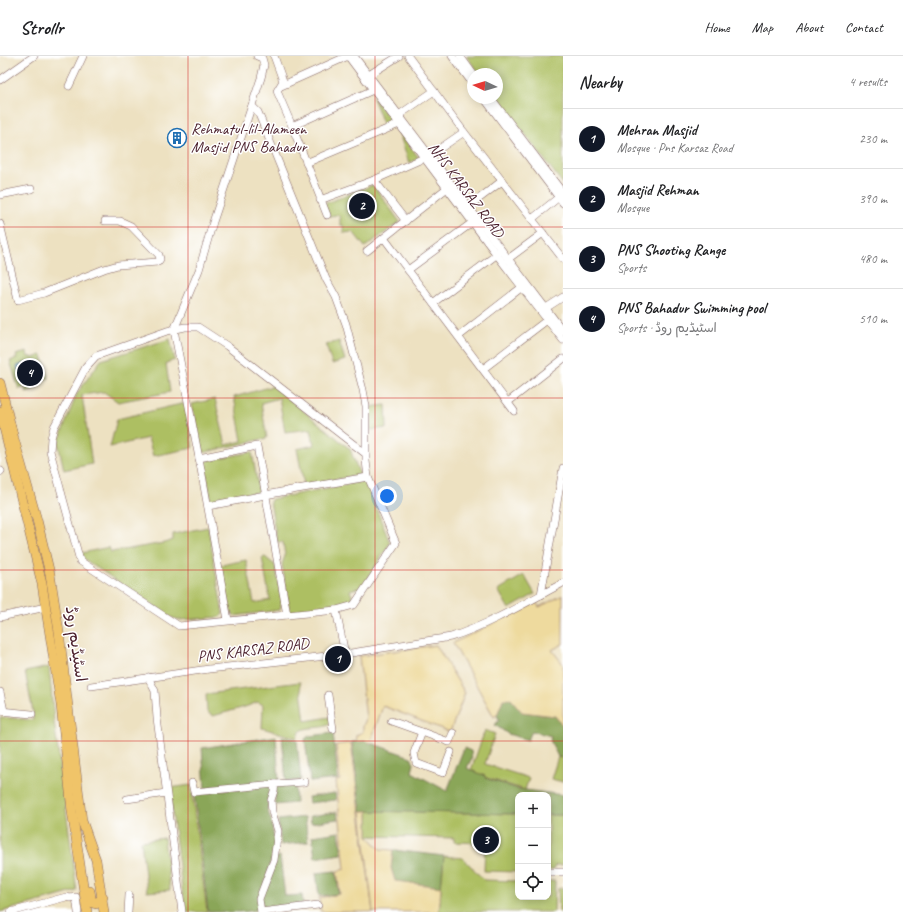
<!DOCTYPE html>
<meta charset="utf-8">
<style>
:root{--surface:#fff;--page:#f2f2f2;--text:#202124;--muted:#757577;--line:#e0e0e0;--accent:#111827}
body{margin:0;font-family:Caveat,"Playpen Sans Arabic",sans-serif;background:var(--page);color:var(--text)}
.controls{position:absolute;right:12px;bottom:12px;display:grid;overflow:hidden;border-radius:8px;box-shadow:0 2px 10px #0003}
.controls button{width:36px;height:36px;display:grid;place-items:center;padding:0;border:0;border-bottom:1px solid var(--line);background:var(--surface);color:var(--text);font:20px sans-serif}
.compass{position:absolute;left:467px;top:12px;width:36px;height:36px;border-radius:50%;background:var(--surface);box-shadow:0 2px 10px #0003;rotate:274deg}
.you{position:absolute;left:387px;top:440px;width:14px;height:14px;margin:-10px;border:3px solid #fff;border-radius:50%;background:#1a73e8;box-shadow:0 0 0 6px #1a73e833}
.badge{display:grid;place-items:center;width:26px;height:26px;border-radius:50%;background:var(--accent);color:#fff;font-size:13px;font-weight:700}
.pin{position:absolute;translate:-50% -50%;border:2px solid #fff;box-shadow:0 1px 4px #0006}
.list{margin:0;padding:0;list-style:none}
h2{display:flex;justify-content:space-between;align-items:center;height:52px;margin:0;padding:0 16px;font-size:17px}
h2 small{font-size:13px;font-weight:400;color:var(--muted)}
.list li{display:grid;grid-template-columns:26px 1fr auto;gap:12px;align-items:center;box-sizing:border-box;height:60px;padding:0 16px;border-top:1px solid var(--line)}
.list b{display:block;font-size:15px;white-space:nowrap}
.list p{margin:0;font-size:13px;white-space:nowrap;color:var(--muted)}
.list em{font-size:13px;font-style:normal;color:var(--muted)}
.icon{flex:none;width:22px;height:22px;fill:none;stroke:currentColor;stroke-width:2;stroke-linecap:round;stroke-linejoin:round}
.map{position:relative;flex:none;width:563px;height:856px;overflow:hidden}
header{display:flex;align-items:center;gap:24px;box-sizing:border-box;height:56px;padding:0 20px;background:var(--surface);border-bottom:1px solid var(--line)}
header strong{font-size:19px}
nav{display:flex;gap:22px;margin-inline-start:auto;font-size:14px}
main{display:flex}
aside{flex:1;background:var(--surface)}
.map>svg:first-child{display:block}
.green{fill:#adbf62;stroke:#7c6f46}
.forest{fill:#8aa658;stroke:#6a6242}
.sand{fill:#eeda9e;stroke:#9c7c64}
.water{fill:#4ea7cb;stroke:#4c637b}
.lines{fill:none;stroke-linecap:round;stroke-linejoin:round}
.minor-casing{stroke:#836360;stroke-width:8}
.major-casing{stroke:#836360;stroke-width:10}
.minor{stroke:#fff;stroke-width:7}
.major{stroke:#f0c469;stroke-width:9}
.grid{fill:none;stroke:#d62828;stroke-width:1;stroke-opacity:0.55}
.labels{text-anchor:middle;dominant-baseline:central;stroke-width:3;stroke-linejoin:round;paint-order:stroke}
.poi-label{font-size:16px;fill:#4a1f2b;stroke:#fff;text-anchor:start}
.street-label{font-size:16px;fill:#4a1f2b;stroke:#fff}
</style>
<header>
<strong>Strollr</strong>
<nav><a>Home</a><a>Map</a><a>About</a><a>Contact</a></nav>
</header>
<main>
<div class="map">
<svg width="563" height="856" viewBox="0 0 563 856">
<rect width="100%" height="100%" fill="#fff"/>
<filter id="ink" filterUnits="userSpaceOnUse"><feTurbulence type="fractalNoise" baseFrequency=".025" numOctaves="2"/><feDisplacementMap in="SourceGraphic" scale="8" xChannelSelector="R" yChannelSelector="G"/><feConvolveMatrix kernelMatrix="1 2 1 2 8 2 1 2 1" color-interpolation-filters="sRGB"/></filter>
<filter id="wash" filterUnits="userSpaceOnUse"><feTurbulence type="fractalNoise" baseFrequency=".012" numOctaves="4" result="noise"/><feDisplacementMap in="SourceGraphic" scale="16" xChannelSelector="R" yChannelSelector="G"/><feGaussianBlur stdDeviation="0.9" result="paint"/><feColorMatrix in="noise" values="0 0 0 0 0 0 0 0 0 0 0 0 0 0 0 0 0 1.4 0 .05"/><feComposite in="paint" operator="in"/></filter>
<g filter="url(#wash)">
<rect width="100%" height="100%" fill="#ede1c1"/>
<g class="green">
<polygon points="466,0 563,0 563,128 497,41 497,18 480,18"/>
<polygon points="372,40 394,68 385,72"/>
<polygon points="398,74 419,102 409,107"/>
<polygon points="373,129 400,166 365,191 353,176 344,177 343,169 340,169 340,161 337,159 329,160 324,148"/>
<polygon points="170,283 175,304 166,307 170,336 118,346 104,336 82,339 92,408 64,414 58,387 77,337 101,304"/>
<polygon points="339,285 345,304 332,308 326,289"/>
<polygon points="27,296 28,301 31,300 32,302 42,299 49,322 39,325 39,328 36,329 37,332 26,336 25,331 19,333 10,305 17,302 16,299"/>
<polygon points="273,330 350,393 360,419 304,429 297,393 314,389 311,373 285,376 279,342 261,347 267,382 202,397 192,348 215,343 226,389 242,385 234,341"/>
<polygon points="185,347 193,392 153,400 148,382 110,391 117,363"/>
<polygon points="386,349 387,372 370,374 369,351"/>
<polygon points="252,396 259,436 211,445 204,405"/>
<polygon points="363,425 366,427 390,487 359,537 358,532 350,534 352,540 349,547 290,556 282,508 285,500 283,486 277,486 270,445 272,443"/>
<polygon points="208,471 223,558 220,561 180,564 170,561 84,503 82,497 109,491 111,496 164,487 173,484 173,478"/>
<polygon points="265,501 275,509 282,544 280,554 234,560 230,554 221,509 246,504 254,547 270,544 262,502"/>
<polygon points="524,519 535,538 509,553 498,534"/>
<polygon points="49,611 54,665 77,835 0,856 0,661 33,664 33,656 25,616"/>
<path d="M300,626L305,665L330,661L331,667C322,676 300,666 297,682L262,672L263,649L258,646L245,651L213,660L207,656L206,638Z"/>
<polygon points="485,674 495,678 485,708 529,722 525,734 484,721 485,720 471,714"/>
<polygon points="558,701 563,702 563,726 551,723"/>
<polygon points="191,729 207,856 185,856 169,732"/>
<polygon points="368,755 518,758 518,816 484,815 485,787 454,786 454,782 368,780"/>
<polygon points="548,759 563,759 563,809 555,809 554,814 548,814"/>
<polygon points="164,782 170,834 147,836 141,785"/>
<polygon points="444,800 463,802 484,824 518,825 518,841 548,841 548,825 555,825 554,856 439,856"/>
<polygon points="558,832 563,832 563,856 559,856"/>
</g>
<g class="forest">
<polygon points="503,643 511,643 522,656 555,660 563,670 563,702 558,701 550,684 551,680 532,675 528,684 508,678 495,669 499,664 497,659"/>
<polygon points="333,677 338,723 310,726 305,683 309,680"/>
<polygon points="276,680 279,726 205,733 202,692"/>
<polygon points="282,680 297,684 301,724 286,726"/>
<polygon points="365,685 411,701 414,708 412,716 447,735 464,692 471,695 472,702 467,712 485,720 485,722 518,733 563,739 563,759 548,759 548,739 518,739 518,758 361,755 352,686"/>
<polygon points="295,727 296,747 275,749 275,729"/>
<polygon points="274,729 267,753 271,764 274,783 273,797 258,854 240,856 208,856 194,737"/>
<polygon points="335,737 336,744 309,747 308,741"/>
<polygon points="337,756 338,763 311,767 310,760"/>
<polygon points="305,761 308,786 281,789 278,764"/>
<polygon points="339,776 342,798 315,802 312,780"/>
<polygon points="393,794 444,800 441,831 395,825 391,812"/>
<polygon points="280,800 285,840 302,839 303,848 263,853 261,841 276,801"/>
<polygon points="336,815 339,838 319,840 316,817"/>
</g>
<g class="sand">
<polygon points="563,539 563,588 552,594 563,608 563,670 555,660 522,656 511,643 503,643 497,659 494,661 453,587 536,546 539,551"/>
<polygon points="436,589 465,637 450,676 383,650 370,687 365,685 352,686 357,684 356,679 363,676 363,670 366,663 359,600"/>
<polygon points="351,687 373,856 321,856 319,842 340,838 337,815 345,813 336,725 340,724 336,689"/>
<polygon points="361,755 368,755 368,780 380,793 393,794 391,812 395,825 441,831 439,856 373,856"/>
</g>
<polygon class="water" points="26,307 31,324 21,327 17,310"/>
</g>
<g filter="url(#ink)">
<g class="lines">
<defs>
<g id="minor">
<polyline points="274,0 283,25 277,35 292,70"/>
<polyline points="348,0 497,199 563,284"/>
<polyline points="354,0 563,275"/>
<polyline points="408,0 464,76 429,100"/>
<polyline points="452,0 473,28"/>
<polyline points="460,0 473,18"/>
<polyline points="369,19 399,0"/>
<polyline points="0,24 34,0"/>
<polyline points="69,30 83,0"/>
<polyline points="281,30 348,0"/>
<polyline points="484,42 563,147"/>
<polyline points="491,42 563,137"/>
<polyline points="252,50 258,56 305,171 326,223 336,241 346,268 363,334 366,350 366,405 368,421 396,487 354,549 336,554 179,570 80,505 50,395 51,382 54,371 86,311 96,300 167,275 185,271 198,271 227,290 366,398"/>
<polyline points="399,59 434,35"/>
<polyline points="464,76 563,203"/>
<polyline points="306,107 399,68"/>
<polyline points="374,124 406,165"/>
<polyline points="0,139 31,133"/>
<polyline points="320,144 374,124 424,102"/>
<polyline points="468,151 502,125"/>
<polyline points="327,159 292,70 373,34"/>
<polyline points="532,163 559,141"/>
<polyline points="0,168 18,244 44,237 104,213 118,209 158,206 160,203 159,199 131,170 120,165 105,165"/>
<polyline points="384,182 514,355"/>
<polyline points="367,195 447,132"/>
<polyline points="508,203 543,177"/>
<polyline points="408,214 473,166"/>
<polyline points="433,247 500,196"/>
<polyline points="546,252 563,241"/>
<polyline points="459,280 526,228"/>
<polyline points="483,313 547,264"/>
<polyline points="508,346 563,303"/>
<polyline points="199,402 257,390 287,559"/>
<polyline points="0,416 1,415"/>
<polyline points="208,450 297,433 368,421"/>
<polyline points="541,539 563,412"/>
<polyline points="336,554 345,598"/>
<polyline points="0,561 46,551"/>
<polyline points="228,564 199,402 174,274 199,214 213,166 261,22 264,9 262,2 257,0"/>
<polyline points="148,621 155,635 157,662 182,856"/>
<path d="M91,630L209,613L345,598L451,581C490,568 527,546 563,527"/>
<polyline points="0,636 4,655"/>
<polyline points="328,639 333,673"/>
<polyline points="0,655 32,658"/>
<polyline points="391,665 422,676"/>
<polyline points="451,696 443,717 416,707 414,697 422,676 449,686 453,677"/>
<polyline points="192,727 194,736 275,728"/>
<polyline points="127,743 166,737"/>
<polyline points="548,816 563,816"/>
<polyline points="11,856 66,841 70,842 76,841 78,856"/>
<polyline points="128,856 129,839"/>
<polyline points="261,856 259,843 274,804 278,775 272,756 271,744 274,735 275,728 305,726"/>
<polyline points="261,856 318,849"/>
</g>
<g id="major">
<polyline points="0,327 14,383 37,464 50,518 59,576 82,765 96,804 104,856"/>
<polyline points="0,355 42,528 61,649 72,755 87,856"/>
<polyline points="90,835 92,847 96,848 103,841"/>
</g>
</defs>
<use href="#minor" class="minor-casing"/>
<use href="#major" class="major-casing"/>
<use href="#minor" class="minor"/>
<use href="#major" class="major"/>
</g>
</g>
<path class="grid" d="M188,0V856M375,0V856M0,171H563M0,342H563M0,514H563M0,685H563"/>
<defs>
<symbol id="building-ring" viewBox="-11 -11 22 22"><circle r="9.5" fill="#fff" stroke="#1f6fb2" stroke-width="1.5"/><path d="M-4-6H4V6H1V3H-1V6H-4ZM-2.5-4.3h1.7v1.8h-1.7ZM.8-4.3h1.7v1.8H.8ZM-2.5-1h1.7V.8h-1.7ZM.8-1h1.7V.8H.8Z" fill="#1f6fb2"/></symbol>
</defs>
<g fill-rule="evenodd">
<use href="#building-ring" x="166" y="71" width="22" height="22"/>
</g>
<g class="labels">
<g class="poi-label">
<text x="191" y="73">Rehmatul-lil-Alameen<tspan x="191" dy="18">Masjid PNS Bahadur</tspan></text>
</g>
<g class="street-label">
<text transform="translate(466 134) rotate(53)">NHS KARSAZ ROAD</text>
<text transform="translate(76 588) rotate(82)">اسٹیڈیم روڈ</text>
<text transform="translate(253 594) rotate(-7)">PNS KARSAZ ROAD</text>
</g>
</g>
</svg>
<div class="controls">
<button>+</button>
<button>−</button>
<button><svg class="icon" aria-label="locate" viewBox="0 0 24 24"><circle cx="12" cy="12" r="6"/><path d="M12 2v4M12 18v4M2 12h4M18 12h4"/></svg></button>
</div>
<svg class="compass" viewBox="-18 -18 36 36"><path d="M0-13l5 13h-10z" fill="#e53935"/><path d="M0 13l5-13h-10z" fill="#757577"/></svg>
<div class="you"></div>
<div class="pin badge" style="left:338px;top:603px">1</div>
<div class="pin badge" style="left:362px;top:150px">2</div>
<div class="pin badge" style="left:486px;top:784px">3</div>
<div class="pin badge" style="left:30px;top:317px">4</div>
</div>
<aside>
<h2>Nearby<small>4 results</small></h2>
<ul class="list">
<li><span class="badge">1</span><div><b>Mehran Masjid</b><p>Mosque · Pns Karsaz Road</p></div><em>230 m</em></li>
<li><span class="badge">2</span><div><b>Masjid Rehman</b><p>Mosque</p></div><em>390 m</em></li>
<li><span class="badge">3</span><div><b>PNS Shooting Range</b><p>Sports</p></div><em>480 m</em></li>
<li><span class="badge">4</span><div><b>PNS Bahadur Swimming pool</b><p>Sports · اسٹیڈیم روڈ</p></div><em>510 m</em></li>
</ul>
</aside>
</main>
